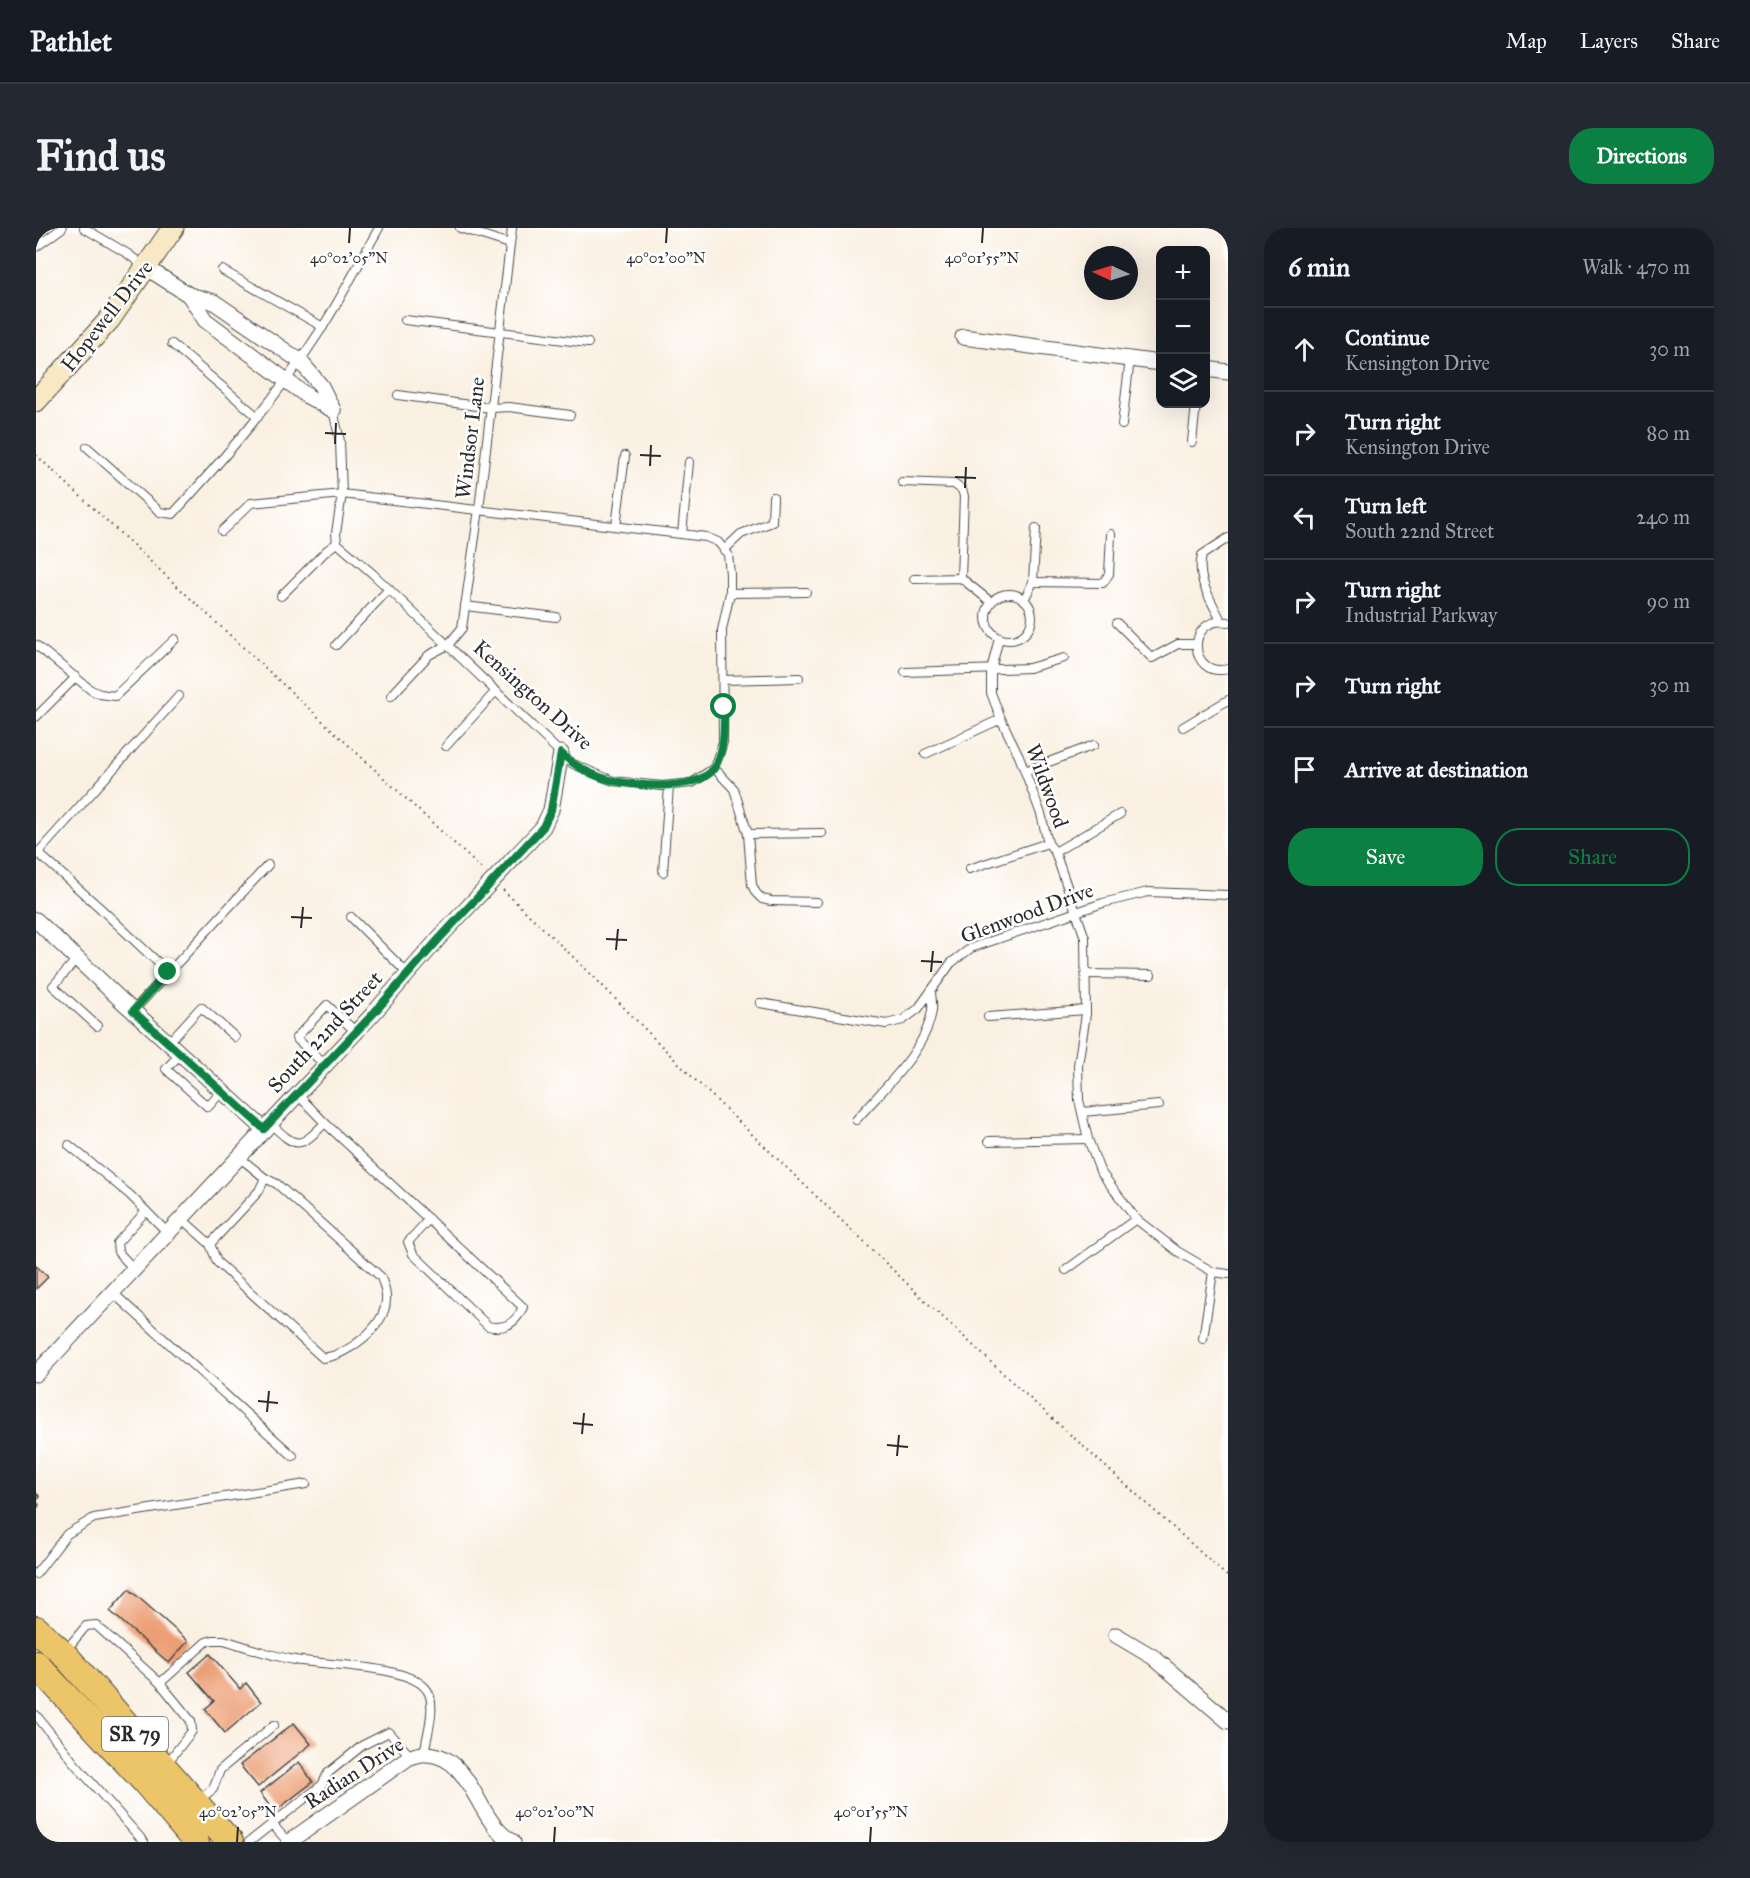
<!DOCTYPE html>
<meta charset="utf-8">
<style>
:root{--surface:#171b24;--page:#242831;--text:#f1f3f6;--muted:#9ea1a6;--line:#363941;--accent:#0b8043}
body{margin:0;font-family:"IM FELL Great Primer",serif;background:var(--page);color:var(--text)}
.controls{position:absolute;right:18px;top:18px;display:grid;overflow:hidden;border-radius:12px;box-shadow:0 6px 24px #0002}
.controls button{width:54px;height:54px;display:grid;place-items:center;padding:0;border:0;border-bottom:2px solid var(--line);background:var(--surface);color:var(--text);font:30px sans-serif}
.compass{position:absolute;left:1048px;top:18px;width:54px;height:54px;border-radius:50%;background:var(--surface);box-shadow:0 6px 24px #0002;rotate:274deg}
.stop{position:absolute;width:18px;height:18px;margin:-14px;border:4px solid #0b8043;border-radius:50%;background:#fff}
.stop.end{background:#0b8043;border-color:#fff;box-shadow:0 2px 6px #0008}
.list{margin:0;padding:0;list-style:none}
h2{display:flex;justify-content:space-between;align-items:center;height:78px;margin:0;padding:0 24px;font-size:26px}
h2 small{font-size:20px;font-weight:400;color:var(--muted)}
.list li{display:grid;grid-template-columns:39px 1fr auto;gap:18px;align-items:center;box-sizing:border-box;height:84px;padding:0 24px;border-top:2px solid var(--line)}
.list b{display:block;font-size:22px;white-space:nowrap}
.list p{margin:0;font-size:20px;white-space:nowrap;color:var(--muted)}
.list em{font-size:20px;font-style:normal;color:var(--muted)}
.actions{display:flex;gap:12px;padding:18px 24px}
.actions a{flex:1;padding:14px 0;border:2px solid var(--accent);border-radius:24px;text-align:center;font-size:21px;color:var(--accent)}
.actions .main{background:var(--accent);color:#fff}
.icon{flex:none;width:33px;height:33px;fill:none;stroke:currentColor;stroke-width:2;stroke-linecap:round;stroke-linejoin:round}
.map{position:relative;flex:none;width:1192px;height:1614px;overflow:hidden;border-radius:24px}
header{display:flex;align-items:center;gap:36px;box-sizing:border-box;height:84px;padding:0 30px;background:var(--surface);border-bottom:2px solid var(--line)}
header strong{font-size:28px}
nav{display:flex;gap:33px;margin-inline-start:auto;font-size:21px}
.intro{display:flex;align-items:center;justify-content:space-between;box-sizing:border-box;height:144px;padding:0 36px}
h1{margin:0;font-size:42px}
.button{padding:15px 27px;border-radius:24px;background:var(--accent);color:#fff;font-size:21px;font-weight:700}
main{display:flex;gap:36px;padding:0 36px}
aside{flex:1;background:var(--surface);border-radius:24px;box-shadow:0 6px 24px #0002}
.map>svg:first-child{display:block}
.building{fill:#ec9f74}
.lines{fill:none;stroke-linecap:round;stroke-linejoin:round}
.service-casing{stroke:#4a4946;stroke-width:10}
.minor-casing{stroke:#4a4946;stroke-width:17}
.secondary-casing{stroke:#4a4946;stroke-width:23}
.trunk-casing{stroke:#4a4946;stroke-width:28}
.path{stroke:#4a4946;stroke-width:2;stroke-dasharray:1.5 4.5;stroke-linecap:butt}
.service{stroke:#fff;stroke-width:8}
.minor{stroke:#fff;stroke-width:15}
.secondary{stroke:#f8e8c3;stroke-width:21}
.trunk{stroke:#edc569;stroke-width:26}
.route{stroke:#0b8043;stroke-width:8}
.ticks{fill:none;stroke:#2b2b2b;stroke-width:2}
.labels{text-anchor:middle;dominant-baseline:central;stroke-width:5;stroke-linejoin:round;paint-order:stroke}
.shield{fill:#fff;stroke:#6b6b6b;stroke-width:1.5}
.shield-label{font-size:20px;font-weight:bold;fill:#2b2b2b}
.street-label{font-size:21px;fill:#2b2b2b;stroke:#fff}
.ticks-label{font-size:15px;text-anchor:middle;fill:#2b2b2b;stroke:#fff;stroke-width:5;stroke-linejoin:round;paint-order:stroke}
</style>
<header>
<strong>Pathlet</strong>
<nav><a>Map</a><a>Layers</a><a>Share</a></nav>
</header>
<div class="intro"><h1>Find us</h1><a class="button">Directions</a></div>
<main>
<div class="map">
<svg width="1192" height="1614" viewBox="0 0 1192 1614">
<rect width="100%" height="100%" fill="#fff"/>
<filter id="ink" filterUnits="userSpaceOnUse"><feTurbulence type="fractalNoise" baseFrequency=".0167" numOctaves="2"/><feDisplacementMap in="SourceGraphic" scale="12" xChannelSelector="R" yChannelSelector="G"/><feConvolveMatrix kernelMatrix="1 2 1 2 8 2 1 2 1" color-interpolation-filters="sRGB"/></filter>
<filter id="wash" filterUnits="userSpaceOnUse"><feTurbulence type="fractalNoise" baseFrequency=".008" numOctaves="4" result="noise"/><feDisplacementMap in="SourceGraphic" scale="24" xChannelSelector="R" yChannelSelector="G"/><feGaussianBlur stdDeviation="1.35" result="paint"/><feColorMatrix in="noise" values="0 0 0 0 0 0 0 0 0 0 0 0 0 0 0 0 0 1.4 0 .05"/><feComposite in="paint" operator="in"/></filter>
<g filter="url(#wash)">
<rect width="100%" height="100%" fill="#faf0e2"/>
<g id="blocks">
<g class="building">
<polygon points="0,1038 12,1049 0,1061"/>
<polygon points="0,1265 4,1269 0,1273 3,1277 0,1282"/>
<polygon points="93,1361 152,1413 133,1435 74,1383"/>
<polygon points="174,1426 204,1461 210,1455 225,1474 189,1505 169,1481 178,1473 153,1444"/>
<polygon points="258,1495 275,1516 222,1559 204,1537"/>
<polygon points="263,1534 277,1554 238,1584 224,1565"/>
</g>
</g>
</g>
<g filter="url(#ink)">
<use href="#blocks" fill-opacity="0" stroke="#4a4946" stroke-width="1.5"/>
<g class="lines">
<defs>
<g id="service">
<polyline points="48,0 92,26 109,39"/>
<polyline points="424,0 474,16"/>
<polyline points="0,19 26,0"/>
<polyline points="186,42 287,99"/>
<polyline points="369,92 552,115"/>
<polyline points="136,116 222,189"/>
<polyline points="362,167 455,180 473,179 534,187"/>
<polyline points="1086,197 1094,131"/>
<polyline points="1156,214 1160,176"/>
<path d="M51,219L124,284L137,286C191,227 243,167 286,100C307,67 324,33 343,0"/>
<polyline points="866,254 918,256 926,262 928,268 925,350"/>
<polyline points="580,298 589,228"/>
<polyline points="186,303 215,275 306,266 300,305 301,315 337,346 535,535 577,553 626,558 656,555 678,540 687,514 686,402 694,365 694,346 692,326 682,314 670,309 306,266 304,213 297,182"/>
<polyline points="646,306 653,234"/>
<polyline points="688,322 705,306 736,294 737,269"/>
<polyline points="878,351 925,350 955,374"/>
<polyline points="997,354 1067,355 1073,346 1075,306"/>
<polyline points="694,365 770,364"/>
<circle cx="973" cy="389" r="23"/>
<polyline points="245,368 291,322 301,315"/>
<polyline points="988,372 997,354 1000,300"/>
<polyline points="429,378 520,389"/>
<path d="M1185,393C1175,371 1160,352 1166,327L1192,310"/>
<path d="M1192,394C1149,387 1152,451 1192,441"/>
<polyline points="1081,395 1116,430 1142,416 1160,416"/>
<polyline points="963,410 955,442 955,465 965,491 983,528 1005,586 1012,615 1019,624 1049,710 1050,786 1042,837 1043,872 1052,911 1064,943 1100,991 1141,1023 1177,1044 1192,1046"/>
<polyline points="0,417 55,462 64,466 79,468 139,411"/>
<polyline points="300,417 353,361"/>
<polyline points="869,444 993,440 1028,430"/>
<polyline points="687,452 763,450"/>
<polyline points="355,468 393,427 412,417 426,400 443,281 476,0"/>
<polyline points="0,489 40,449"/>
<polyline points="1147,499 1192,472"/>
<polyline points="410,518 460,463"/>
<polyline points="889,526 965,491"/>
<polyline points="678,540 698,561 712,606 716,657 720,665 726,671 735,673 781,674"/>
<polyline points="989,543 1058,517"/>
<polyline points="712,606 786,605"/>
<polyline points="1019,624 1084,586"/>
<polyline points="2,625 63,679 132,744"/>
<polyline points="0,627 143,468"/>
<polyline points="933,641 1012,615"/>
<polyline points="627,644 633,558"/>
<polyline points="315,689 372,746"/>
<polyline points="41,731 17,758 61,798"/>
<polyline points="1051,746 1115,747"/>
<polyline points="724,775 850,796 867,792 882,781 915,735 935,720 1067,675 1112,664 1192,667"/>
<polyline points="97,783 232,637"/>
<polyline points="952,789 1050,782"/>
<polyline points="133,814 165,779 199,809"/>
<polyline points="145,825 130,841 172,879 186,863"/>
<polyline points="289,837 260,810 291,777 320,804"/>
<polyline points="1046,884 1123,877"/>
<path d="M820,892C846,862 891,822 896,782C897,776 895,769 895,763"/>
<path d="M234,895C261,921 263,921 289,895L261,866"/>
<path d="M289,895L487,1079C480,1095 469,1102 452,1098L377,1026L372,1014L393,991"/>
<polyline points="953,913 1052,911"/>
<polyline points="33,917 94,967 132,1005"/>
<path d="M146,991L174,1016L181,1034L287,1130C312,1127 349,1099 350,1072C351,1064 347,1056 345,1049L241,956L229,950"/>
<polyline points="174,1016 223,963 229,950 203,929"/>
<polyline points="98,1041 82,1024 81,1015 110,983"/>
<polyline points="1030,1042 1100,991"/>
<polyline points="76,1064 257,1228"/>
<polyline points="1167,1111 1177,1044"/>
<polyline points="0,1346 31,1306 58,1290 270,1256"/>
<polyline points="30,1422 50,1398 60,1397 124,1455 155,1493 156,1503 131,1535"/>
<path d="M124,1455L170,1414L177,1412H188C211,1419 235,1428 259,1432C289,1437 374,1437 391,1462C401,1476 391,1508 388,1525"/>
<polyline points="0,1487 39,1536 108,1614"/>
<polyline points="163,1572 177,1561 184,1542 238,1497"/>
<polyline points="236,1596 286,1557 292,1545 327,1517 353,1504 375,1529"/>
<polyline points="213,1614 236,1596 252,1614"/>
</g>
<g id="minor">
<polyline points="111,40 153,67 178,74 264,133 285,158 297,182"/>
<polyline points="153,67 169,92 271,168 297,182"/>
<polyline points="927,109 1124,135"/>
<polyline points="1170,141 1192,144"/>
<polyline points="0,692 86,773 228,901"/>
<polyline points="0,1146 336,787 403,710 507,599 515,582 525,525"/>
<polyline points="1080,1407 1117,1429 1192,1493"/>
<path d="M253,1614L372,1530C378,1528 385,1525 391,1526C431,1528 439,1578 462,1602C466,1607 472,1611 477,1614"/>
</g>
<polyline id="secondary" points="0,173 74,91 137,0"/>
<g id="trunk">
<polyline points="0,1401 27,1425 194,1614"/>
<polyline points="0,1436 110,1555 160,1614"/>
</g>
</defs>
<use href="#service" class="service-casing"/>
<use href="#minor" class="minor-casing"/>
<use href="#secondary" class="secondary-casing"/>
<use href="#trunk" class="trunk-casing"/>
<g class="path">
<polyline points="0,227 448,643"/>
<polyline points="467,662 558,749 649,842 883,1067 987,1164 1192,1349"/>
</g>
<use href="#service" class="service"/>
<use href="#minor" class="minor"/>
<use href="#secondary" class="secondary"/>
<use href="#trunk" class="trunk"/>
</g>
</g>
<g class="lines" filter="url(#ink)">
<path class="route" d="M132,744L97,783L228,901L336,787L403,711L507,599L515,582L525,525C539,539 559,549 578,553C604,558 663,564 679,539C689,521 688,499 688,479"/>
</g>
<path class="ticks" d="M313,15L314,0M630,15L631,0M946,15L947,0M289,205L310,206M299,216L300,195M604,227L625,228M614,238L615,217M919,249L940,250M929,260L930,239M255,689L276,690M265,700L267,679M570,711L591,712M580,722L582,701M885,733L906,734M895,744L897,723M222,1173L242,1175M231,1184L233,1163M537,1195L557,1197M546,1206L548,1185M851,1217L872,1219M861,1228L863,1207M201,1614L202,1599M518,1614L519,1599M834,1614L835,1599"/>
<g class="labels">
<rect class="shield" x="66" y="1489" width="66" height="34" rx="4.5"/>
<g class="shield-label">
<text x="99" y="1506">SR 79</text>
</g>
<g class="street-label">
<text transform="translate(71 88) rotate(-52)">Hopewell Drive</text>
<text transform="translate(434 210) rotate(-83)">Windsor Lane</text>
<text transform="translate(497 467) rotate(42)">Kensington Drive</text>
<text transform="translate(1011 558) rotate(70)">Wildwood</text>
<text transform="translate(991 685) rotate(-20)">Glenwood Drive</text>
<text transform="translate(289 804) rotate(-47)">South 22nd Street</text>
<text transform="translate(318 1545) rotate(-33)">Radian Drive</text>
</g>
</g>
<g class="ticks-label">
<text x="313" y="35">40°02'05"N</text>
<text x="630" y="35">40°02'00"N</text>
<text x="946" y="35">40°01'55"N</text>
<text x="202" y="1589">40°02'05"N</text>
<text x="519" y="1589">40°02'00"N</text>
<text x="835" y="1589">40°01'55"N</text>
</g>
</svg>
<div class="controls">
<button>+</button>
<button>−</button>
<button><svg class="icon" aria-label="layers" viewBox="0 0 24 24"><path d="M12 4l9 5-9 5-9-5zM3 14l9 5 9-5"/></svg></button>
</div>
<svg class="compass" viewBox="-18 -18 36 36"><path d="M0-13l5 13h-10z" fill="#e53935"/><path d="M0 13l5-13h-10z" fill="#9ea1a6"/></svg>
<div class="stop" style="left:688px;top:479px"></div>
<div class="stop end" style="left:132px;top:744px"></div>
</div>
<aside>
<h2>6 min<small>Walk · 470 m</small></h2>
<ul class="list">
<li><svg class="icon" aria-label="ahead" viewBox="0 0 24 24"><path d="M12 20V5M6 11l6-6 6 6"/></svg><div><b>Continue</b><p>Kensington Drive</p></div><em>30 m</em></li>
<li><svg class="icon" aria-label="right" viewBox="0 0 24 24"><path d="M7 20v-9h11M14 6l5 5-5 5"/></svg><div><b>Turn right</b><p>Kensington Drive</p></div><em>80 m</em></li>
<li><svg class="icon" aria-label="left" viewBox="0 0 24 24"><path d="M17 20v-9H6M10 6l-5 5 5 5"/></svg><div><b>Turn left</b><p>South 22nd Street</p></div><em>240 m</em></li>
<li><svg class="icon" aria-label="right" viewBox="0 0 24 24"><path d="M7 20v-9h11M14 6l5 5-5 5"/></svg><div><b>Turn right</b><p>Industrial Parkway</p></div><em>90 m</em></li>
<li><svg class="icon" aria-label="right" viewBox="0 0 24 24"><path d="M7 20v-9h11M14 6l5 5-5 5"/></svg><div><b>Turn right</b></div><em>30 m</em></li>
<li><svg class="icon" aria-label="arrive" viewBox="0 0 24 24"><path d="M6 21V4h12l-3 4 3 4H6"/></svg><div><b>Arrive at destination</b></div></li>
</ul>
<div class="actions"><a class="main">Save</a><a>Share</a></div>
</aside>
</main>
